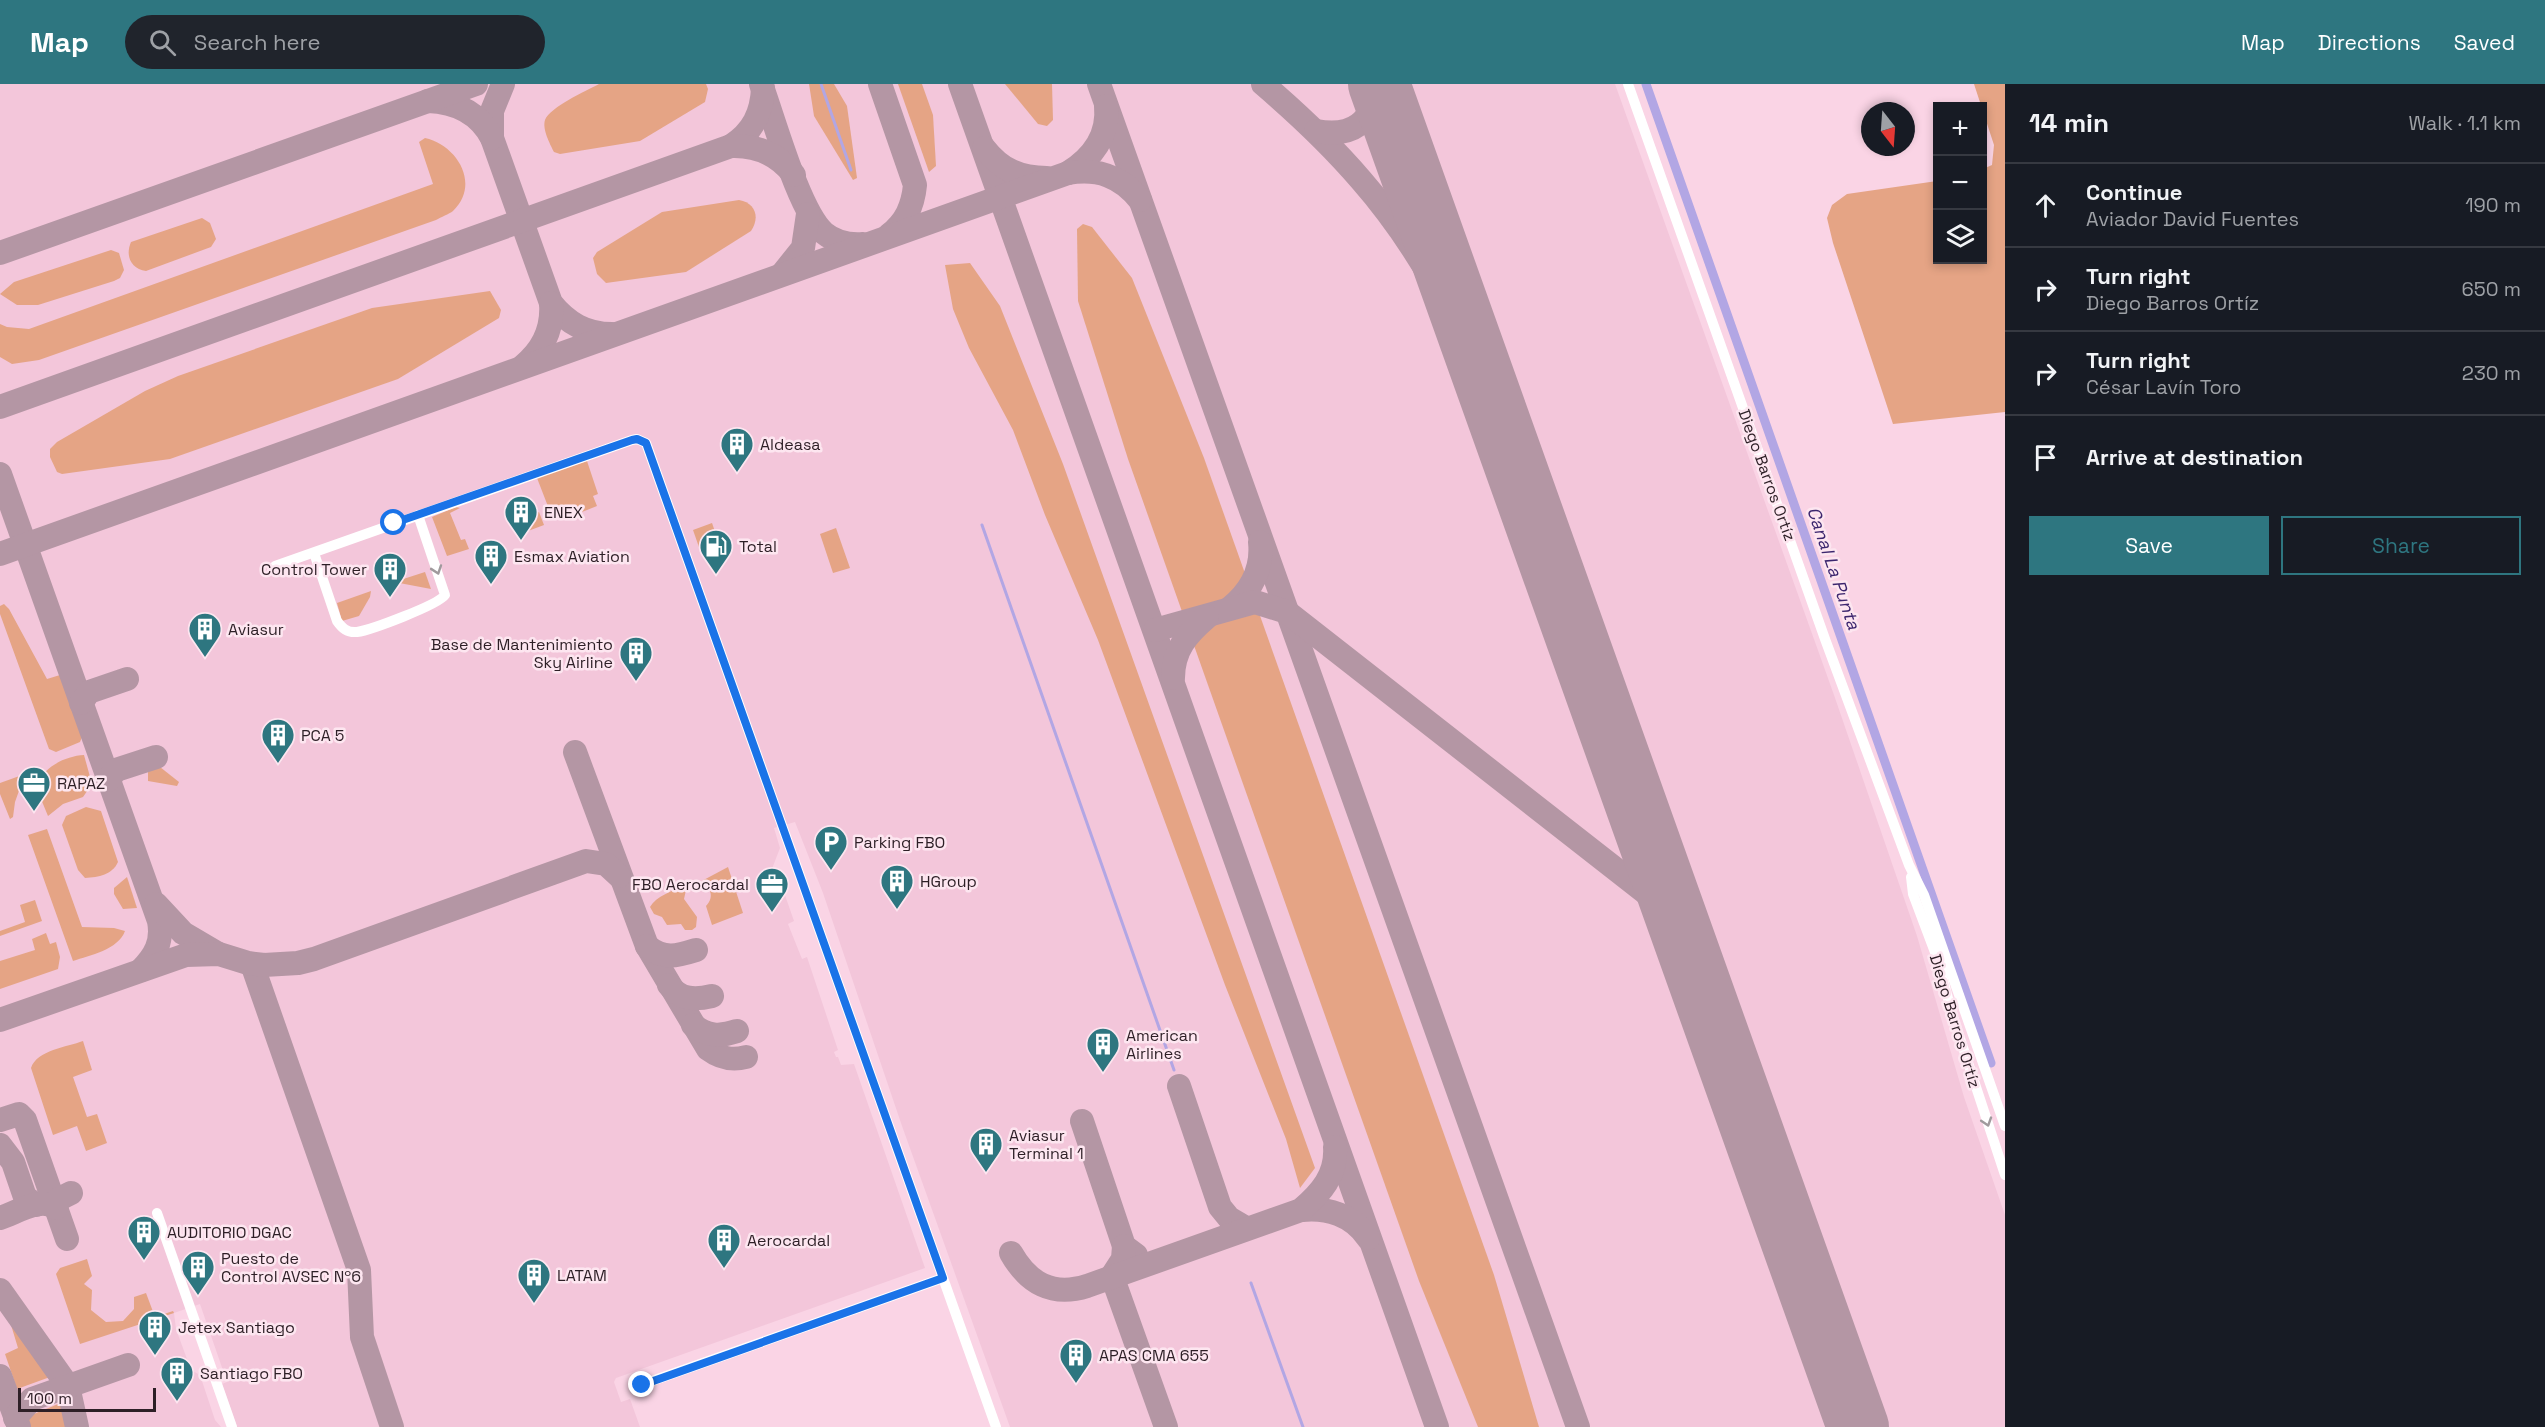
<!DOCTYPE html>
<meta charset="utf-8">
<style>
:root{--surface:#171b24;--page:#20242c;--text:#f1f3f6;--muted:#9ea1a6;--line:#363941;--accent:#2e7680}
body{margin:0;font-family:"Space Grotesk",sans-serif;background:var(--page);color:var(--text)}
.controls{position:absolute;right:18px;top:18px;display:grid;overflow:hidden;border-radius:0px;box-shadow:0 3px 9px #0003}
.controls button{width:54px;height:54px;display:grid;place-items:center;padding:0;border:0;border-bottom:2px solid var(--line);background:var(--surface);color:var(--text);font:30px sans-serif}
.compass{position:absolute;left:1861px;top:18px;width:54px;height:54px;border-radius:50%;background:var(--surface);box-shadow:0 3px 9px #0003;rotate:163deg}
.scale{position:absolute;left:18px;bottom:15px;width:138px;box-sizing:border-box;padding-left:6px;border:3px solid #2d1f26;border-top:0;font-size:16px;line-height:21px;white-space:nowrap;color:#2d1f26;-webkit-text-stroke:4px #fde6f0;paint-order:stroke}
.stop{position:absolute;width:18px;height:18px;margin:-14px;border:4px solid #1a73e8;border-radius:50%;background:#fff}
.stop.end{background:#1a73e8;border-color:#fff;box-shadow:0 2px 6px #0008}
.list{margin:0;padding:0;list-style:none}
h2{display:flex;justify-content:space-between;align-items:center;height:78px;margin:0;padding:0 24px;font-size:26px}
h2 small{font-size:20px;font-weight:400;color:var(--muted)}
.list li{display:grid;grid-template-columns:39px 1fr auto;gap:18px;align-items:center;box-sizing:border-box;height:84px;padding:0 24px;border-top:2px solid var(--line)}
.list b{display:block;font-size:22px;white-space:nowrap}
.list p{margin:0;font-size:20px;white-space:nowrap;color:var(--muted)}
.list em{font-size:20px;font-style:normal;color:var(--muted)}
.actions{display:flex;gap:12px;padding:18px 24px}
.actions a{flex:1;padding:14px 0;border:2px solid var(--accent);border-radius:0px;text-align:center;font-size:21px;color:var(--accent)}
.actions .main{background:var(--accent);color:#fff}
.icon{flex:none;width:33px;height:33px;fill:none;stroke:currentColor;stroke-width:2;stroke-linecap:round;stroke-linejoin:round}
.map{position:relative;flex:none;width:2005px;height:1343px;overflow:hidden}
header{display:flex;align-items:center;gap:36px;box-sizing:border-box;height:84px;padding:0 30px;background:var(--accent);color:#fff}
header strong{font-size:28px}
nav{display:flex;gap:33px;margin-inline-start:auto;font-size:21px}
.search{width:420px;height:54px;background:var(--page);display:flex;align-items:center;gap:15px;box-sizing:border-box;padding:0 21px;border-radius:33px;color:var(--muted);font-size:22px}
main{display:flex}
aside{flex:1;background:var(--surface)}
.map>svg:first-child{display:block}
.built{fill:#f3c6da}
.green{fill:#e5a485}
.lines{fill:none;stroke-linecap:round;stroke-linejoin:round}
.stream{stroke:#b2a6e4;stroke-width:3}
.canal{stroke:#b2a6e4;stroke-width:9}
.taxiway{stroke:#b496a4;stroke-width:24}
.runway{stroke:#b496a4;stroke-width:62}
.street{stroke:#fff;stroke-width:10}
.oneway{stroke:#a09a9d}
.route{stroke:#1a73e8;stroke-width:8}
.labels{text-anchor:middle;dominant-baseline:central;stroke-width:5;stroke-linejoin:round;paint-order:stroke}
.poi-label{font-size:16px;fill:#2d1f26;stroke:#fde6f0;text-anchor:start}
.street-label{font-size:16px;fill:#2d1f26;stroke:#fde6f0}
.water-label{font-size:18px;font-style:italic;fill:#3c266e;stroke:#fde6f0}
</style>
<header>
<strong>Map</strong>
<div class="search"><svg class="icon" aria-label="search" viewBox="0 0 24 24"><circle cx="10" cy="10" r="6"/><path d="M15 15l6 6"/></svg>Search here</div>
<nav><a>Map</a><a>Directions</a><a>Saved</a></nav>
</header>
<main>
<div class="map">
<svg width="2005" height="1343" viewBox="0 0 2005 1343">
<rect width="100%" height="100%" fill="#fad4e5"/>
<polygon class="built" points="0,0 1615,0 1834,611 1917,852 1964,1013 2005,1131 2005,1343 1010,1343 902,1042 823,809 795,738 774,744 780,764 770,790 779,793 786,814 794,837 788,840 802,875 807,873 838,966 834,968 836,973 838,973 841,981 854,980 925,1184 616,1294 614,1298 621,1318 630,1315 640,1343 237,1343 222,1300 227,1298 200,1220 174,1229 176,1245 191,1286 200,1291 215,1336 221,1343 0,1343"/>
<g class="green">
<path d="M599,0H706L708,5L705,18L640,57L560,70L554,68C550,60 542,45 545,36C550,23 586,7 599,0Z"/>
<polygon points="809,0 834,0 847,22 857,94 853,96 814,32"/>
<polygon points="898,0 922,0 933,31 936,82 929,88"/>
<polygon points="1005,0 1052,0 1053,36 1047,42 1038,40"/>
<polygon points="1974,0 2005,0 2005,328 1893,340 1833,159 1827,134 1832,121 1847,110 1937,97 1938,176 1982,176 1983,85 1992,81 1994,61"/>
<path d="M425,54C457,61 481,100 453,127C449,130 441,133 436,136L39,276L12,280L0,273V240L7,243L29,245L433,100L419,58Z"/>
<path d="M739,116C756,119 760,134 751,147L686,188L606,199L597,190L593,174L597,168L662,128Z"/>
<path d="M202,134L210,139L216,155L211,163L146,187C131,185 125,172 131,158Z"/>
<polygon points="1083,140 1092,143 1132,194 1204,374 1494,1191 1539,1343 1478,1343 1419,1197 1128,375 1078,217 1077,145"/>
<polygon points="111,166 119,169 124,186 120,194 114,197 38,221 17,221 0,210 14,198"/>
<polygon points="970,179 1000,222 1063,380 1315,1084 1300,1104 1286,1055 1225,901 1098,556 1045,431 1013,346 969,264 953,225 945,181"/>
<polygon points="490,207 501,226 499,234 398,295 170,375 62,390 57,388 50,373 50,365 57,358 145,307 178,292 372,224"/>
<polygon points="587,377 598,410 593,412 597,422 582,428 573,422 562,427 549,425 537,394"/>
<polygon points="456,423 460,424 450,429 461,456 465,455 469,465 447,472 432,433"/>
<polygon points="539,428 544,441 528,447 523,434"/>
<polygon points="712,439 719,459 700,466 693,446"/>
<polygon points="836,444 850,484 833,489 820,450"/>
<polygon points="425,488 431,505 394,498"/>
<polygon points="371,507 370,513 359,532 342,537 337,519"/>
<polygon points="4,520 9,525 47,595 60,591 82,653 80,658 56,668 49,665 0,530 0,522"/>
<path d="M84,671L92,700L83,713L63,720L48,732L36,703C43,683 65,672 84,671Z"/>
<polygon points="160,683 179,698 177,702 148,697 148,687"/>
<polygon points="25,690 15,718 13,733 10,735 0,710 0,699"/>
<path d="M86,723L101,727L118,778C112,791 99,793 85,794L78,786L62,741L66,732Z"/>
<path d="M47,745L82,843L114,844L125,847C118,866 90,871 73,877L28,751Z"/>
<path d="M728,783L743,829L712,841L706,822C715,813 711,801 698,799Z"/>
<polygon points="127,793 137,824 123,825 114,810 114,804"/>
<path d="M684,801L686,806L684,815L697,833L696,843L692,846H685L681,840L667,841L662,833L654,830L650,823C656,812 673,807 684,801Z"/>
<polygon points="35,816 42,837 0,852 0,847 25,838 20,821"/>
<polygon points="46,849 50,860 56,858 60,873 58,885 0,905 0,877 35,866 32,855"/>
<path d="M83,957L92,986L73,993L87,1033L97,1030L107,1059L86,1067L77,1042L53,1051L31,984C37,966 67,963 83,957Z"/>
<polygon points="87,1175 92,1192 84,1200 92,1206 91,1226 106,1238 123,1237 134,1225 134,1213 146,1209 155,1233 173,1227 174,1229 80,1260 56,1190 60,1184"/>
<polygon points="8,1231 50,1293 17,1305 5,1270 18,1264"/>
<polygon points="63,1318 69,1343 29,1343 27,1336 29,1332"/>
</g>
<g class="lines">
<g class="stream">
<polyline points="821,0 851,86"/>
<polyline points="982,441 1174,986"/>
<polyline points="1251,1199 1303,1343"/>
</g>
<polyline class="canal" points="1646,0 1991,979"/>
<g class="taxiway">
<path d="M503,0L492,27V54L551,219C567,239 586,250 612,250"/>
<path d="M761,0C774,35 799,127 824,149C835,158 850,161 863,160"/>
<path d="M880,0L915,101C913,122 906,138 889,151"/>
<polyline points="960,0 1437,1343"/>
<polyline points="1099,0 1578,1343"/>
<path d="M1263,0C1298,30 1331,61 1361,96C1418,161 1457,236 1490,315"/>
<path d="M428,17C456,18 479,29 492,54"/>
<path d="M1316,47C1353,54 1372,38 1379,2"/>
<path d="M731,62C753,48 762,29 763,4"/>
<path d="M984,64C1001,86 1020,94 1047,94"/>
<path d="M1068,89C1092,74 1109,52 1106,22"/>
<polyline points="0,169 476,0"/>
<polyline points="783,189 803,164 808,130"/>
<path d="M523,282C543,266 553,245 551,219"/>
<path d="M0,323L731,62C757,61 778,70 794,91"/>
<path d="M0,390L159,837C163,858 155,872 141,886"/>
<path d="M0,470L1068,89C1098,84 1121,92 1140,116"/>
<path d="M1230,524C1251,507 1263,486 1260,458"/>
<polyline points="1155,546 1255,518 1287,528 1673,830"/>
<path d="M1173,594C1173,566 1187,550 1207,533"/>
<polyline points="81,619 89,608 127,595"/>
<path d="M575,668L647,862L708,965C720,974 731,977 746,973"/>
<polyline points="108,696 116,686 156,673"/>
<polyline points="156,820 183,849 217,869"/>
<path d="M647,862C664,876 677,872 696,866"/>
<polyline points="252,880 359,1186 362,1253 392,1343"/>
<path d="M669,901C680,916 695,916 712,912"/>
<polyline points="0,936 186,871 219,870 248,879 264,881 298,879 314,875 586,777 606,780 619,792"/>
<path d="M693,941C707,952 719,953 737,947"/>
<polyline points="1179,1002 1220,1123 1229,1134 1246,1144"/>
<polyline points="0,1036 19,1030 25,1036 67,1155"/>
<polyline points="1082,1037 1124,1162 1136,1171"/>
<polyline points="0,1061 13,1078 25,1113 36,1121"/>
<path d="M1301,1126C1327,1123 1353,1131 1368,1154"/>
<path d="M0,1134C16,1129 41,1112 56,1124L59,1115L71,1109"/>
<polyline points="1124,1162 1123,1175 1112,1192 1166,1343"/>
<path d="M1011,1169C1028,1199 1052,1213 1087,1202L1301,1126C1321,1109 1337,1091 1335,1063"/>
<polyline points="0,1206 68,1302 77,1343"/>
<polyline points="0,1292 19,1343"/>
<polyline points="15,1334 32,1315 128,1281"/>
</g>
<polyline class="runway" points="1379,0 1858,1343"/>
<g class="street">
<polyline points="1628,0 1825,555 1909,781 1924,811 2005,1042"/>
<path d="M314,469L337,537C342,544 347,549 357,548C371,546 438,521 445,511L418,431"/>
<polyline points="275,482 632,356 637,355 646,359 996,1343"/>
<polyline points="1911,793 1913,810 1939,879 1952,930 2005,1091"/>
<polyline points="157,1129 232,1343"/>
<polyline points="635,1303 943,1194"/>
</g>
</g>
<defs><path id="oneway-chevron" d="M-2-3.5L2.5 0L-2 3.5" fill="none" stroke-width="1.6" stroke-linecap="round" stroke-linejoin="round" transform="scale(1.5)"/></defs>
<g class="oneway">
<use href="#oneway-chevron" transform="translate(437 486) rotate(71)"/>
<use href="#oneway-chevron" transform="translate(1987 1038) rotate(72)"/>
</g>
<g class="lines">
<polyline class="route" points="394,439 632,356 637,355 646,359 943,1194 642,1301"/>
</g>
<defs>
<symbol id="building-pin" viewBox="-11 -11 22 30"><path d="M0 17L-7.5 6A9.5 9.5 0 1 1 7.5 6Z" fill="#2e7680" stroke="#fde6f0"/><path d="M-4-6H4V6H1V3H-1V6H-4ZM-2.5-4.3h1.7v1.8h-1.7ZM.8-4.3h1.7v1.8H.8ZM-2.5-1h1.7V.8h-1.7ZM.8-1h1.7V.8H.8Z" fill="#fff"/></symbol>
<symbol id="fuel-pin" viewBox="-11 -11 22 30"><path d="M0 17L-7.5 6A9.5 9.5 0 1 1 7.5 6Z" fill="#2e7680" stroke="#fde6f0"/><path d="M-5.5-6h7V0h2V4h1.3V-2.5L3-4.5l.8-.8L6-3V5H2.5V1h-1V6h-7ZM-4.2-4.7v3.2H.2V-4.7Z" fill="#fff"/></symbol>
<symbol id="office-pin" viewBox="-11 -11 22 30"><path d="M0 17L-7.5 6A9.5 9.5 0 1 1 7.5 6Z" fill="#2e7680" stroke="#fde6f0"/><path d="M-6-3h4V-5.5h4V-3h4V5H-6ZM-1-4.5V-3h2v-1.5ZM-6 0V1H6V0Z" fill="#fff"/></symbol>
<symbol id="parking-pin" viewBox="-11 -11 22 30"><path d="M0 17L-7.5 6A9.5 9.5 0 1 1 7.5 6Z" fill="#2e7680" stroke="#fde6f0"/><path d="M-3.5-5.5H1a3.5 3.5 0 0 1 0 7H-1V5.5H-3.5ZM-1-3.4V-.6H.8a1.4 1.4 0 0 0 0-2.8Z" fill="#fff"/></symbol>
</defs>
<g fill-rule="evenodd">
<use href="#building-pin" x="718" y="341" width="38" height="52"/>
<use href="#building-pin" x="502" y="409" width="38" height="52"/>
<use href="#fuel-pin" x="697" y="443" width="38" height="52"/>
<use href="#building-pin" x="472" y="453" width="38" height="52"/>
<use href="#building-pin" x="371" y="466" width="38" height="52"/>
<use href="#building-pin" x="186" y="526" width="38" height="52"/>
<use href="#building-pin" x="617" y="550" width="38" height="52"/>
<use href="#building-pin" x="259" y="632" width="38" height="52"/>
<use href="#office-pin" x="15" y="680" width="38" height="52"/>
<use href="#parking-pin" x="812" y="739" width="38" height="52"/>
<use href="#building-pin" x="878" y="778" width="38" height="52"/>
<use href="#office-pin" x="753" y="781" width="38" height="52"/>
<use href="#building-pin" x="1084" y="941" width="38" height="52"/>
<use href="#building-pin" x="967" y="1041" width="38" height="52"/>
<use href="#building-pin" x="125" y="1129" width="38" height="52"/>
<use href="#building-pin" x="705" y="1137" width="38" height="52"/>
<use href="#building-pin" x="179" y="1164" width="38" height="52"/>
<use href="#building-pin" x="515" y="1172" width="38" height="52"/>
<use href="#building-pin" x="136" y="1224" width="38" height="52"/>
<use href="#building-pin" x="1057" y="1252" width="38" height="52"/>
<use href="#building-pin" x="158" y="1270" width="38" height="52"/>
</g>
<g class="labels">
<g class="poi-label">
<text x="760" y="360">Aldeasa</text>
<text x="544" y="428">ENEX</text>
<text x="739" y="462">Total</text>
<text x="514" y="472">Esmax Aviation</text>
<text x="367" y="485" text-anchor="end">Control Tower</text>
<text x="228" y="545">Aviasur</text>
<text x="613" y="560" text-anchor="end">Base de Mantenimiento<tspan x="613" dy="18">Sky Airline</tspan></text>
<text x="301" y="651">PCA 5</text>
<text x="57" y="699">RAPAZ</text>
<text x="854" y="758">Parking FBO</text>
<text x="920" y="797">HGroup</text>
<text x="749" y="800" text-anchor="end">FBO Aerocardal</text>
<text x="1126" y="951">American<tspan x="1126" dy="18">Airlines</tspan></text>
<text x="1009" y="1051">Aviasur<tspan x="1009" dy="18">Terminal 1</tspan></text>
<text x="167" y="1148">AUDITORIO DGAC</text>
<text x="747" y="1156">Aerocardal</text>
<text x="221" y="1174">Puesto de<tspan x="221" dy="18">Control AVSEC Nº6</tspan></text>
<text x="557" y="1191">LATAM</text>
<text x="178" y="1243">Jetex Santiago</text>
<text x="1099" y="1271">APAS CMA 655</text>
<text x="200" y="1289">Santiago FBO</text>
</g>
<g class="street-label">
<text transform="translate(1767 391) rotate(70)">Diego Barros Ortíz</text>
<text transform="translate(1955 937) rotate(73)">Diego Barros Ortíz</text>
</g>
<g class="water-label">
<text transform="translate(1834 484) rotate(71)">Canal La Punta</text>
</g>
</g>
</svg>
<div class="controls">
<button>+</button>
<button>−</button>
<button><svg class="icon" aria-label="layers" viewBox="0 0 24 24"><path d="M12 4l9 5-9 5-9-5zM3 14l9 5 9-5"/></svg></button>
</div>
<svg class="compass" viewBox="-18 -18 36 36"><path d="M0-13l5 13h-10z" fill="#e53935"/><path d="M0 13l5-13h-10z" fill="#9ea1a6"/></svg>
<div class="scale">100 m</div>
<div class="stop" style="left:394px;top:439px"></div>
<div class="stop end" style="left:642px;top:1301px"></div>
</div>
<aside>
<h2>14 min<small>Walk · 1.1 km</small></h2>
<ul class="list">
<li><svg class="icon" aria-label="ahead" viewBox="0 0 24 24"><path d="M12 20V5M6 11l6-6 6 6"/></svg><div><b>Continue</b><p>Aviador David Fuentes</p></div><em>190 m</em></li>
<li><svg class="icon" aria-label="right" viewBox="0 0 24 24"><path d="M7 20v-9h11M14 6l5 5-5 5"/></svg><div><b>Turn right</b><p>Diego Barros Ortíz</p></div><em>650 m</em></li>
<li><svg class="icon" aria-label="right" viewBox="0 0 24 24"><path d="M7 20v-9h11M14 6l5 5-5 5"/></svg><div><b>Turn right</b><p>César Lavín Toro</p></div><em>230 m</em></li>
<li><svg class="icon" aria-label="arrive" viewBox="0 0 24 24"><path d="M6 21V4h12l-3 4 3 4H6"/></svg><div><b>Arrive at destination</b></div></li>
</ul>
<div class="actions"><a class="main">Save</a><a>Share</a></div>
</aside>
</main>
